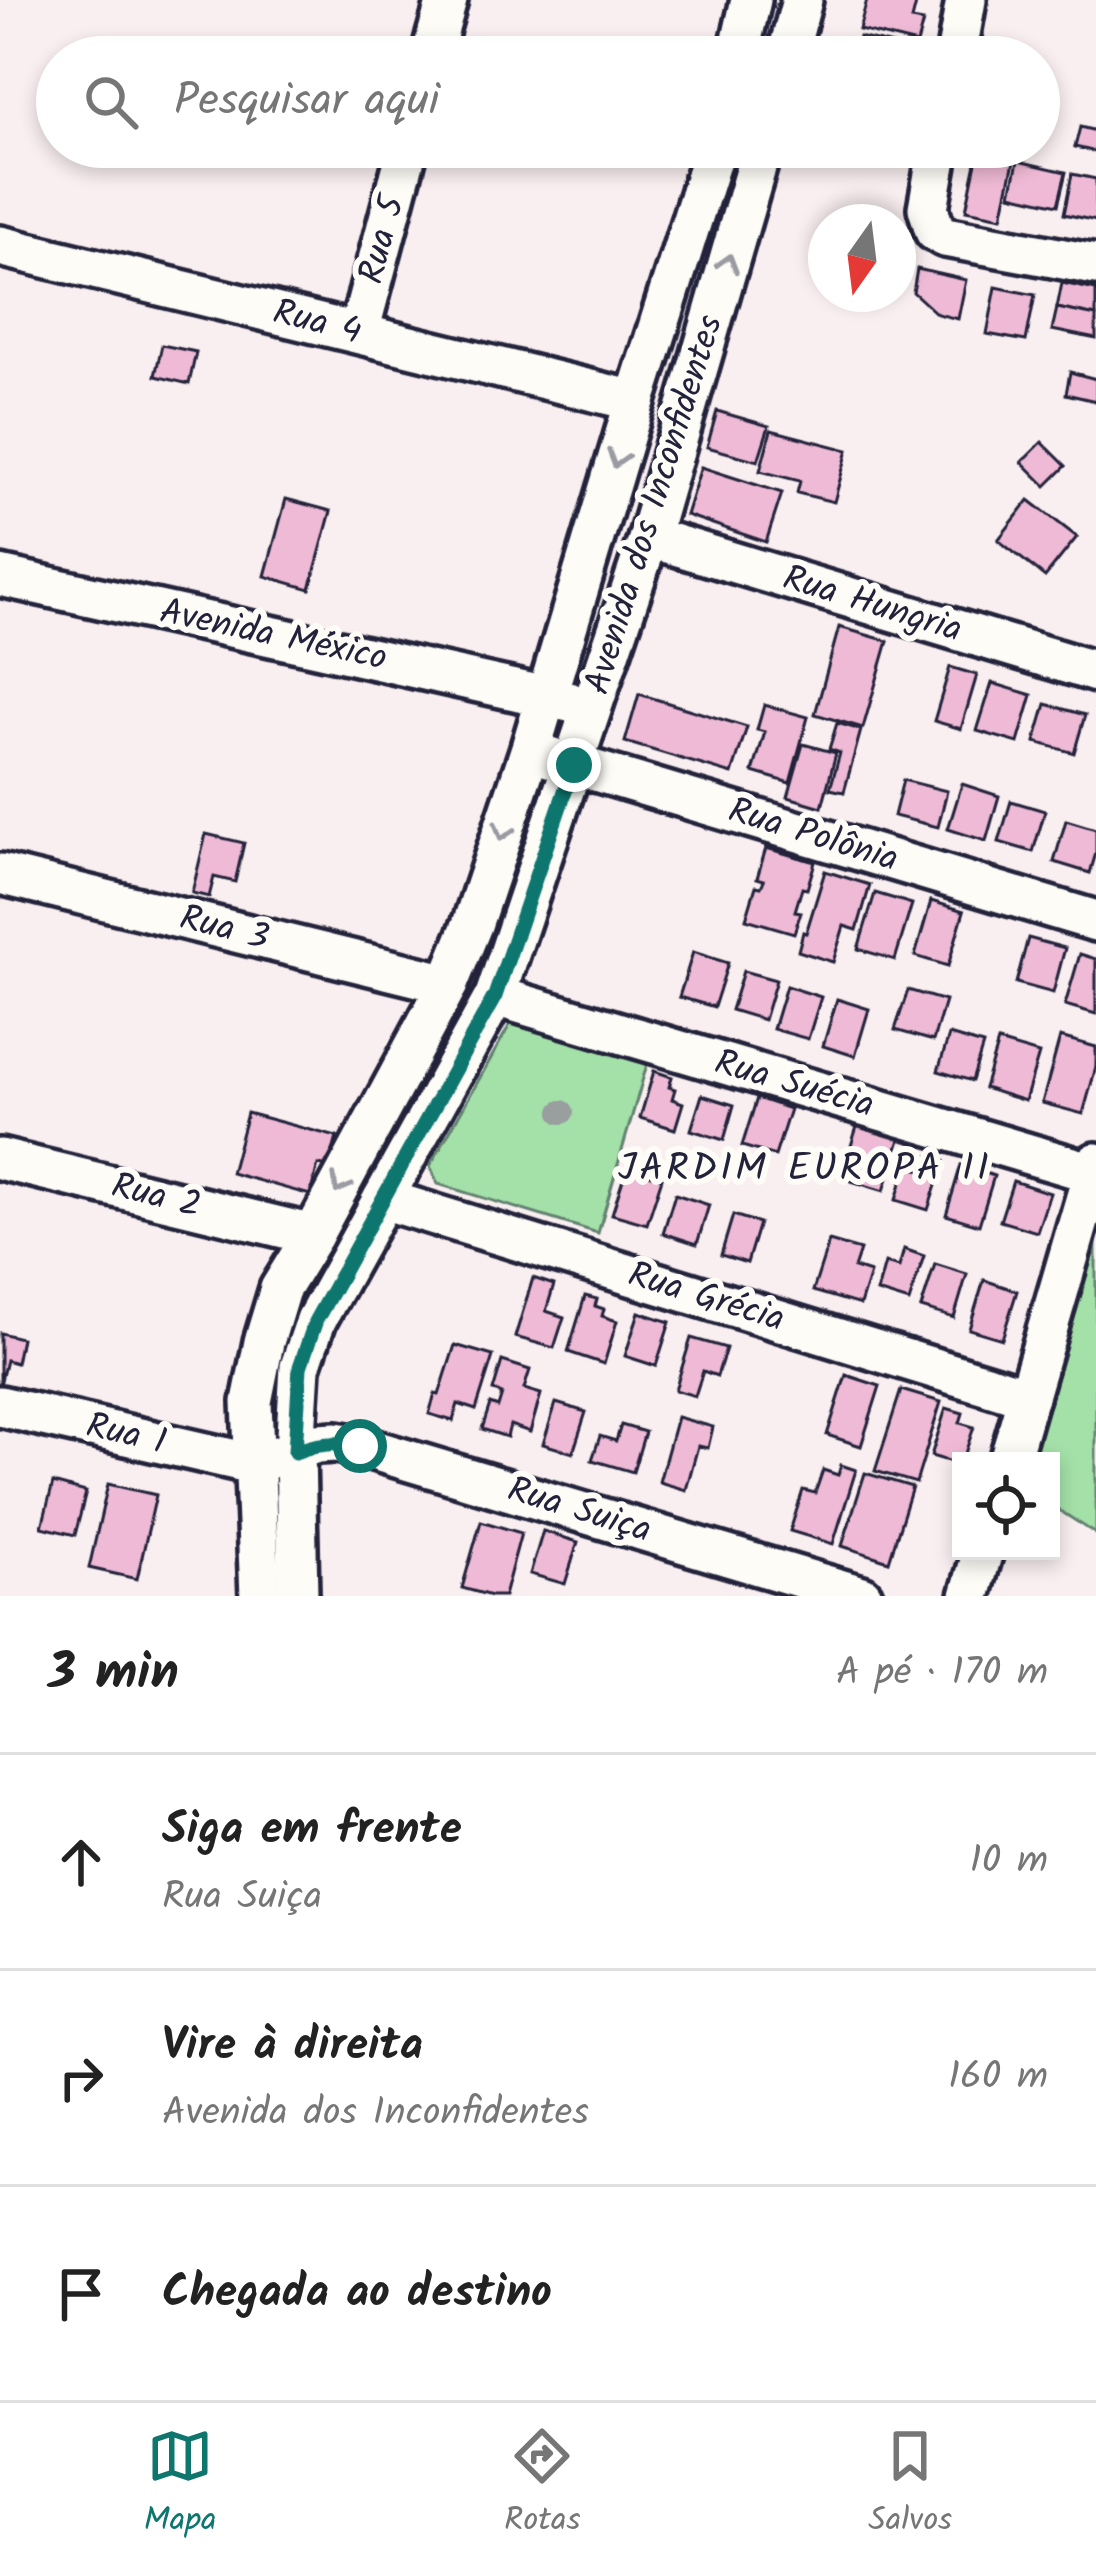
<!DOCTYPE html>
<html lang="pt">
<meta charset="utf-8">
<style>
:root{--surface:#fff;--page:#f2f2f2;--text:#222;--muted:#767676;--line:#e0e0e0;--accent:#0f766e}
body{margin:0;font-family:Kalam,sans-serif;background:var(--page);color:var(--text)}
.controls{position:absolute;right:36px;bottom:36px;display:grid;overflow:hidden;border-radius:0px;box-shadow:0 6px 18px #0003}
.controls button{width:108px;height:108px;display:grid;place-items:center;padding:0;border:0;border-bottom:3px solid var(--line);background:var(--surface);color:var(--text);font:60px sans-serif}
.compass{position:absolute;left:808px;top:204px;width:108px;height:108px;border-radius:50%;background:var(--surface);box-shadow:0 6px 18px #0003;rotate:194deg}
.stop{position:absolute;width:36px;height:36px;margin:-27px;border:9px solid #0f766e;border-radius:50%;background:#fff}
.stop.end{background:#0f766e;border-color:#fff;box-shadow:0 3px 12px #0008}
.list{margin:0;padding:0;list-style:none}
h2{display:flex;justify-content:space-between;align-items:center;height:156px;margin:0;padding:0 48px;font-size:51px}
h2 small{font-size:39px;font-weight:400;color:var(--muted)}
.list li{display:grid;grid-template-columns:78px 1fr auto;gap:36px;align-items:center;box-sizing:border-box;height:216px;padding:0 48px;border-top:3px solid var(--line)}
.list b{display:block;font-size:45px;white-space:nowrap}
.list p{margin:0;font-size:39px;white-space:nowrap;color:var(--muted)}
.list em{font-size:39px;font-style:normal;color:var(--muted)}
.icon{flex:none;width:66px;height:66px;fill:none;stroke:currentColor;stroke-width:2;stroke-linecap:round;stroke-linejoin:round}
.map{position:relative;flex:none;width:1096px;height:1596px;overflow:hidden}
.search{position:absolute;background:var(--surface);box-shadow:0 6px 18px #0003;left:36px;right:36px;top:36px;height:132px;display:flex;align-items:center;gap:30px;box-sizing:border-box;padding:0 42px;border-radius:66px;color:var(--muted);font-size:45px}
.sheet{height:804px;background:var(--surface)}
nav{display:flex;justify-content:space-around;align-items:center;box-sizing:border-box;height:168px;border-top:3px solid var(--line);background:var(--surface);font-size:33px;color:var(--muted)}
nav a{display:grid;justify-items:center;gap:6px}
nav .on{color:var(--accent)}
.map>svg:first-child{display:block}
.green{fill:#a4e1a8;stroke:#638272;stroke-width:3}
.building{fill:#efbad5;stroke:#22223b;stroke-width:3}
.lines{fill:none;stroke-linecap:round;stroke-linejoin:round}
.minor-casing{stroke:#22223b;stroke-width:48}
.minor{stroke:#fdfcf7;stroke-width:39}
.tree{fill:#999e9f}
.oneway{stroke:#9a9aa2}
.route{stroke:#0f766e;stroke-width:15}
.labels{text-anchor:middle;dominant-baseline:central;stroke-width:12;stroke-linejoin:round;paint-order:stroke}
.street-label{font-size:36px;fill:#22223b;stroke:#fdfcf7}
.neighbourhood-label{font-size:39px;letter-spacing:3px;fill:#22223b;stroke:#fdfcf7}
</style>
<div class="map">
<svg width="1096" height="1596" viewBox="0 0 1096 1596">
<rect width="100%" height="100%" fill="#faeff0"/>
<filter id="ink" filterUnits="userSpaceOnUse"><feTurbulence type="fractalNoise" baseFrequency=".00833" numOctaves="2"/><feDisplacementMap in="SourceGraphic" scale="24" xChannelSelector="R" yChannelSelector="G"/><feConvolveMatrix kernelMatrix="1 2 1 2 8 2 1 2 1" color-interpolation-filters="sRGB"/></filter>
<g filter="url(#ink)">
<g class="green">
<polygon points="516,1014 650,1054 598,1233 438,1184 430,1166"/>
<polygon points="1096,1237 1096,1534 1051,1505 1051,1461 1033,1461"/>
</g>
<g class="building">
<polygon points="867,0 917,0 912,20 923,22 917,44 859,30"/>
<polygon points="859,37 919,51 917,57 854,57"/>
<polygon points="1080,127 1096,131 1096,152 1075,147"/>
<polygon points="998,147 1017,147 1002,217 966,210 978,153 996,156"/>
<polygon points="1018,161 1066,172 1058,205 1011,194"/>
<polygon points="1072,174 1096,179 1096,221 1064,214"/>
<polygon points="917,269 966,280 958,319 937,314 913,292"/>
<polygon points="1062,283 1096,290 1096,316 1057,308"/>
<polygon points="996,287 1035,295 1026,341 987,334"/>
<polygon points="1057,308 1096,316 1096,339 1052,330"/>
<polygon points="162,345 196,352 189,384 155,376"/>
<polygon points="1070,372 1096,379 1096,401 1066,394"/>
<polygon points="717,411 769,426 758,461 707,447"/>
<polygon points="771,430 848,450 834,502 797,493 800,481 760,471"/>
<polygon points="1042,442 1066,466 1046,486 1022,462"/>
<polygon points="701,467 782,493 766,542 686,515"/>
<polygon points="286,499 331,511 310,589 265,576"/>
<polygon points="1029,500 1077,537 1045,577 998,540"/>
<polygon points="839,627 888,641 863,728 815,714"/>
<polygon points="950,667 977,675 961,729 934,721"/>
<polygon points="992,683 1032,695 1018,743 977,731"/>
<polygon points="639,694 747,727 732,774 625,742"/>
<polygon points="1046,704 1085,715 1074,753 1035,742"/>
<polygon points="764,705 808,717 790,783 753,772 765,732 757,730"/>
<polygon points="837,723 861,730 844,792 830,789 840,753 829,749"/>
<polygon points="803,744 836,753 822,807 788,797"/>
<polygon points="903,780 947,791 938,827 894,816"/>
<polygon points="962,784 999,796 986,841 948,829"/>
<polygon points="1011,801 1045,811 1033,852 999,842"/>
<polygon points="1066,820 1096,829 1096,853 1090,873 1054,862"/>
<polygon points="206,834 244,843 235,882 214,877 209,897 192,893"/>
<polygon points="766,848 815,862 807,889 802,888 795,911 801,912 794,933 746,919 756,886 761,887 764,880 757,878"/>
<polygon points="825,871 870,885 857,930 844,926 833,962 798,951 803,932 806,933"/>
<polygon points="875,893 912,904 895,960 858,949"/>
<polygon points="931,901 964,911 948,966 915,956"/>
<polygon points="1028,938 1065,948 1053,993 1016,983"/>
<polygon points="693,952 728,963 714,1007 679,997"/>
<polygon points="1080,954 1096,959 1096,1014 1065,1005"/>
<polygon points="743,971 776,980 764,1020 731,1010"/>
<polygon points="786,986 821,997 808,1039 773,1029"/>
<polygon points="908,990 945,1001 933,1041 895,1030"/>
<polygon points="837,999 869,1009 855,1056 823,1046"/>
<polygon points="949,1035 983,1045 972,1081 938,1071"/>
<polygon points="1060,1037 1096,1047 1096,1067 1083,1114 1042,1103"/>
<polygon points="998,1042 1039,1054 1025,1101 984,1088"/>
<polygon points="654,1071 672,1077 669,1087 675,1089 672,1099 683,1103 675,1129 640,1118"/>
<polygon points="702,1095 734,1105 724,1140 691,1130"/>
<polygon points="757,1098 790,1109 775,1156 742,1146"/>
<polygon points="247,1113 337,1137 329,1167 318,1165 310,1195 231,1173"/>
<polygon points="859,1120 902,1133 884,1191 841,1178"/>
<polygon points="924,1155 944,1161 928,1210 896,1200 906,1166 920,1170"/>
<polygon points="961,1165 994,1176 979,1225 946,1215"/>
<polygon points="627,1167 662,1178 647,1224 612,1214"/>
<polygon points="1013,1181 1050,1193 1037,1232 1000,1221"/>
<polygon points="675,1194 709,1205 697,1244 663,1233"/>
<polygon points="733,1215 759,1223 747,1263 721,1255"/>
<polygon points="829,1241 860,1250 854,1268 870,1273 860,1305 813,1291"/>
<polygon points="904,1249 924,1256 909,1302 877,1292 885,1263 899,1267"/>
<polygon points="935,1264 967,1274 954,1318 921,1308"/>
<polygon points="533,1278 554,1285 546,1311 564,1317 554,1348 515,1337"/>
<polygon points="984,1280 1017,1291 1002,1339 969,1329"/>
<polygon points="585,1296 597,1299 595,1306 604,1309 602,1316 617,1321 604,1364 568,1352"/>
<polygon points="639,1312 670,1322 656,1366 625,1356"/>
<polygon points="0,1333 21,1338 16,1363 6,1360 0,1385"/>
<polygon points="691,1338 726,1348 717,1376 703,1371 695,1396 675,1390"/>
<polygon points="455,1345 493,1356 476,1410 458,1404 453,1421 429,1414 435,1394 439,1395"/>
<polygon points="502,1361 530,1370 524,1389 541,1394 530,1432 510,1425 507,1437 482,1429 490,1404 498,1407 502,1394 493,1391"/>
<polygon points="846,1375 880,1386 861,1446 827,1435"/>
<polygon points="901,1390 941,1402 916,1483 875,1471"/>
<polygon points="556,1403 586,1412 573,1453 543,1444"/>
<polygon points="946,1408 963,1413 960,1423 974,1427 961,1465 931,1456"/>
<polygon points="677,1417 713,1427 708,1448 698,1446 686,1490 659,1482"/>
<polygon points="621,1425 645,1432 633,1472 592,1460 600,1436 616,1441"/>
<polygon points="841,1465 856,1470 833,1544 790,1531 803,1490 815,1493 823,1470 838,1475"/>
<polygon points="865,1473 912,1487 889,1561 842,1546"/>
<polygon points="53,1483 86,1492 75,1535 42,1527"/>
<polygon points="108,1484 156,1495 137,1579 89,1568"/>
<polygon points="481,1521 521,1533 504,1596 491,1596 462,1588"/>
<polygon points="543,1531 578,1542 565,1584 530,1574"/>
</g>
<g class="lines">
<defs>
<g id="minor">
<polyline points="431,57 447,0"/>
<polyline points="738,57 751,0"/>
<polyline points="787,57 802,0"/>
<polyline points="956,57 966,0"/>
<polyline points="939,147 928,208 935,231 945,237 1096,265"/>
<polyline points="0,246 635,401"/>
<polyline points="359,332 408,147"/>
<polyline points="649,537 1096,672"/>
<polyline points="0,576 569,702"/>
<polyline points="549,757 1096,921"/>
<polyline points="0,874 448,984"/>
<polyline points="495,996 1093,1173"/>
<polyline points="0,1159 313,1235"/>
<polyline points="383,1199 1028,1397"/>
<polyline points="0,1406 253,1464 317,1443 336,1442 360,1446 862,1596"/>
<polyline points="1009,1461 1096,1163"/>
<polyline points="260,1596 252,1402 264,1342 280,1289 313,1235 448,984 472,925 530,751 635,401 715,147"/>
<polyline points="298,1596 295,1452 300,1367 316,1320 495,996 649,537 762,147"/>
<polyline points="970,1596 983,1551"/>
</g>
</defs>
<use href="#minor" class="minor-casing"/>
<use href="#minor" class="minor"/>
</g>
<circle class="tree" cx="562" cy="1112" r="12"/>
<defs><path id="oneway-chevron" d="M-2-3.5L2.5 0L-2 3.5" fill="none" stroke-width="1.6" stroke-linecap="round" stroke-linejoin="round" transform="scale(3)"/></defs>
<g class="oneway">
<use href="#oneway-chevron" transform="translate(728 263) rotate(-73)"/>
<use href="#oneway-chevron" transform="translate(617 459) rotate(107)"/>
<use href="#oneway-chevron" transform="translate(503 832) rotate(108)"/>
<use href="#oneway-chevron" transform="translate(340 1185) rotate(119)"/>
</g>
</g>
<g class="lines" filter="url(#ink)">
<path class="route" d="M360,1446C335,1442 318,1443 295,1452L300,1367L316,1320L495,996L574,765"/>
</g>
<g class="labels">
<g class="street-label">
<text transform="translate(383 240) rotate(-75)">Rua 5</text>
<text transform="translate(317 323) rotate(14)">Rua 4</text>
<text transform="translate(655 505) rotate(-73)">Avenida dos Inconfidentes</text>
<text transform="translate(872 605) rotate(17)">Rua Hungria</text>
<text transform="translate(273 636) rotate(12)">Avenida México</text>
<text transform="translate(813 836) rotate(17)">Rua Polônia</text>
<text transform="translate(224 929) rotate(14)">Rua 3</text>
<text transform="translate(794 1085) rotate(16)">Rua Suécia</text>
<text transform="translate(156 1197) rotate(14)">Rua 2</text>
<text transform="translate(706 1298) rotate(17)">Rua Grécia</text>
<text transform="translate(126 1435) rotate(13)">Rua 1</text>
<text transform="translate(579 1511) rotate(17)">Rua Suiça</text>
</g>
<g class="neighbourhood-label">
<text x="805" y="1170">JARDIM EUROPA II</text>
</g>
</g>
</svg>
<div class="controls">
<button><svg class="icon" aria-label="locate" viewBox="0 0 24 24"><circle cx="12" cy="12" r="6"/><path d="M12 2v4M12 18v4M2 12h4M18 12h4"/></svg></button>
</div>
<svg class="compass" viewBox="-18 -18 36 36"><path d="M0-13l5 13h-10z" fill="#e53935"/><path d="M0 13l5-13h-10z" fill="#767676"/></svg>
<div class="stop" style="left:360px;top:1446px"></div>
<div class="stop end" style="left:574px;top:765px"></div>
<div class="search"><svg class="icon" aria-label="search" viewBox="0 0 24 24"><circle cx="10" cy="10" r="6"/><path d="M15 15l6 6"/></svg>Pesquisar aqui</div>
</div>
<section class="sheet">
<h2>3 min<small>A pé · 170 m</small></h2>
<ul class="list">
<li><svg class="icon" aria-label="ahead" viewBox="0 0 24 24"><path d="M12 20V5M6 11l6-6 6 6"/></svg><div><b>Siga em frente</b><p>Rua Suiça</p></div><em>10 m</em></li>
<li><svg class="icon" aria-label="right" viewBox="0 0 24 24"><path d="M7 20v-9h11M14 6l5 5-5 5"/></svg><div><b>Vire à direita</b><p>Avenida dos Inconfidentes</p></div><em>160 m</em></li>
<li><svg class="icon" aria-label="arrive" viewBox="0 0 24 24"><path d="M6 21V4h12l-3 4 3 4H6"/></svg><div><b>Chegada ao destino</b></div></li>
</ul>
</section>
<nav>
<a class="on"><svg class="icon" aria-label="map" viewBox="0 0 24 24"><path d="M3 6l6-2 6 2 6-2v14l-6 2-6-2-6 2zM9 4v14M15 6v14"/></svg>Mapa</a>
<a><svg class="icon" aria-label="directions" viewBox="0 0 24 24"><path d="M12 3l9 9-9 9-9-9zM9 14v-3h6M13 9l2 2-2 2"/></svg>Rotas</a>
<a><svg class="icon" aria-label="saved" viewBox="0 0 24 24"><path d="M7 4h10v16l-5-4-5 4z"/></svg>Salvos</a>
</nav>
